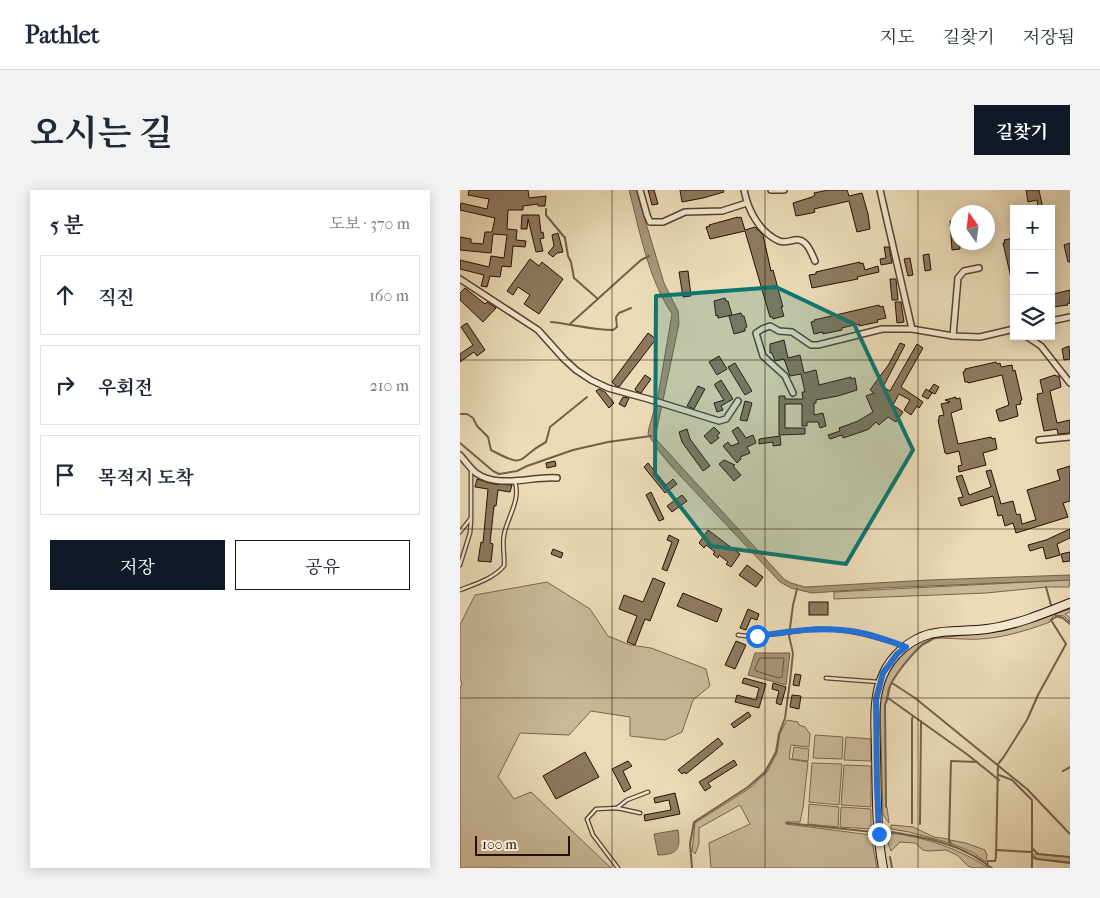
<!DOCTYPE html>
<html lang="ko">
<meta charset="utf-8">
<style>
:root{--surface:#fff;--page:#f2f2f3;--text:#1f2937;--muted:#747a83;--line:#e0e1e3;--accent:#111827}
body{margin:0;font-family:"IM FELL French Canon","Noto Serif KR",serif;background:var(--page);color:var(--text)}
.controls{position:absolute;right:15px;top:15px;display:grid;overflow:hidden;border-radius:0px;box-shadow:0 2px 12px #0003}
.controls button{width:45px;height:45px;display:grid;place-items:center;padding:0;border:0;border-bottom:1px solid var(--line);background:var(--surface);color:var(--text);font:25px sans-serif}
.compass{position:absolute;left:490px;top:15px;width:45px;height:45px;border-radius:50%;background:var(--surface);box-shadow:0 2px 12px #0003;rotate:346deg}
.scale{position:absolute;left:15px;bottom:12px;width:95px;box-sizing:border-box;padding-left:5px;border:2px solid #290e02;border-top:0;font-size:14px;line-height:18px;white-space:nowrap;color:#290e02;-webkit-text-stroke:4px #f2e8d0;paint-order:stroke}
.stop{position:absolute;width:15px;height:15px;margin:-11px;border:4px solid #1a73e8;border-radius:50%;background:#fff}
.stop.end{background:#1a73e8;border-color:#fff;box-shadow:0 1px 5px #0008}
.list{margin:0;padding:0;list-style:none}
h2{display:flex;justify-content:space-between;align-items:center;height:65px;margin:0;padding:0 20px;font-size:21px}
h2 small{font-size:16px;font-weight:400;color:var(--muted)}
.list li{display:grid;grid-template-columns:32px 1fr auto;gap:15px;align-items:center;box-sizing:border-box;height:80px;margin:0 10px 10px;padding:0 10px;border:1px solid var(--line);border-radius:0px}
.list b{display:block;font-size:19px;white-space:nowrap}
.list em{font-size:16px;font-style:normal;color:var(--muted)}
.actions{display:flex;gap:10px;padding:15px 20px}
.actions a{flex:1;padding:11px 0;border:1px solid var(--accent);border-radius:0px;text-align:center;font-size:18px;color:var(--accent)}
.actions .main{background:var(--accent);color:#fff}
.icon{flex:none;width:28px;height:28px;fill:none;stroke:currentColor;stroke-width:2;stroke-linecap:round;stroke-linejoin:round}
.map{position:relative;flex:none;width:610px;height:678px;overflow:hidden;border-radius:0px}
header{display:flex;align-items:center;gap:30px;box-sizing:border-box;height:70px;padding:0 25px;background:var(--surface);border-bottom:1px solid var(--line)}
header strong{font-size:24px}
nav{display:flex;gap:28px;margin-inline-start:auto;font-size:18px}
.intro{display:flex;align-items:center;justify-content:space-between;box-sizing:border-box;height:120px;padding:0 30px}
h1{margin:0;font-size:35px}
.button{padding:12px 22px;border-radius:0px;background:var(--accent);color:#fff;font-size:18px;font-weight:700}
main{display:flex;gap:30px;padding:0 30px}
aside{flex:1;background:var(--surface);border-radius:0px;box-shadow:0 2px 12px #0003}
.map>svg:first-child{display:block}
.green{fill:#cab898;stroke:#7a634d}
.water{fill:#a99579;stroke:#765f49}
.lines{fill:none;stroke-linecap:round;stroke-linejoin:round}
.shore{stroke:#69523e;stroke-width:1}
.stream{stroke:#765f49;stroke-width:2}
.building{fill:#8e7960;stroke:#290e02}
.lane-casing{stroke:#5a412f;stroke-width:5}
.street-casing{stroke:#5a412f;stroke-width:8}
.secondary-casing{stroke:#290e02;stroke-width:10}
.lane{stroke:#f2e8d0;stroke-width:2.5}
.street{stroke:#f2e8d0;stroke-width:5}
.secondary{stroke:#f2e8d0;stroke-width:8}
.route{stroke:#1a73e8;stroke-width:6}
.marked{fill:#0f766e;fill-opacity:0.2;stroke:#0f766e;stroke-width:4;stroke-linejoin:round}
.grid{fill:none;stroke:#290e02;stroke-width:1;stroke-opacity:0.55}
</style>
<header>
<strong>Pathlet</strong>
<nav><a>지도</a><a>길찾기</a><a>저장됨</a></nav>
</header>
<div class="intro"><h1>오시는 길</h1><a class="button">길찾기</a></div>
<main>
<aside>
<h2>5 분<small>도보 · 370 m</small></h2>
<ul class="list">
<li><svg class="icon" aria-label="ahead" viewBox="0 0 24 24"><path d="M12 20V5M6 11l6-6 6 6"/></svg><div><b>직진</b></div><em>160 m</em></li>
<li><svg class="icon" aria-label="right" viewBox="0 0 24 24"><path d="M7 20v-9h11M14 6l5 5-5 5"/></svg><div><b>우회전</b></div><em>210 m</em></li>
<li><svg class="icon" aria-label="arrive" viewBox="0 0 24 24"><path d="M6 21V4h12l-3 4 3 4H6"/></svg><div><b>목적지 도착</b></div></li>
</ul>
<div class="actions"><a class="main">저장</a><a>공유</a></div>
</aside>
<div class="map">
<svg width="610" height="678" viewBox="0 0 610 678">
<rect width="100%" height="100%" fill="#ebdbb7"/>
<filter id="stains"><feTurbulence type="fractalNoise" baseFrequency=".004" numOctaves="4"/><feColorMatrix values="0 0 0 0 .2 0 0 0 0 .09 0 0 0 0 .02 0 0 0 .5 -.17"/></filter>
<radialGradient id="worn" r=".72"><stop offset=".6" stop-color="#630" stop-opacity="0"/><stop offset="1" stop-color="#630" stop-opacity=".3"/></radialGradient>
<g class="green">
<polygon points="610,390 609,397 587,397 526,403 374,409 374,402"/>
<polygon points="87,392 130,419 148,446 170,455 191,458 246,479 250,496 233,510 222,542 205,550 170,546 170,527 131,521 109,545 60,543 38,587 54,609 71,602 151,678 0,678 0,499 2,493 0,488 0,435 15,405"/>
<path d="M610,419V422L605,424L610,428V432L604,426L595,425L590,430V432C563,442 533,451 504,449C490,449 474,445 462,454C454,461 430,490 428,500C427,506 427,509 425,515L426,617H427L429,633L423,625L420,513L421,500L424,490L439,467L453,456L467,449L543,441Z"/>
<polygon points="327,530 338,532 339,535 345,537 350,544 349,557 331,555 329,569 348,572 343,618 340,632 326,632 326,634 411,645 417,678 251,678 249,653 290,634 280,615 239,638 239,654 235,664 232,661 235,633 290,598 307,582 317,563 320,543"/>
<polygon points="355,545 383,547 382,569 353,568"/>
<polygon points="386,547 411,549 411,571 384,570"/>
<polygon points="334,557 349,559 348,571 332,569"/>
<polygon points="352,573 382,574 379,615 349,612"/>
<polygon points="384,575 411,576 411,617 381,615"/>
<polygon points="349,614 379,617 378,637 348,634"/>
<polygon points="381,617 411,619 411,639 380,637"/>
<polygon points="431,635 453,637 474,647 488,649 490,653 449,642 431,639"/>
<path d="M430,643C466,647 499,659 529,678H514L508,676L497,665L486,660L468,661L463,660L455,653L440,652L431,661C429,655 425,649 430,643Z"/>
<polygon points="490,650 506,653 525,660 527,665 526,672 512,662 492,654"/>
<polygon points="574,664 610,667 610,672 578,669 573,666"/>
</g>
<g class="water">
<path d="M169,0H176L204,93L218,121L219,133L216,148L195,248L324,389L331,393L345,397L469,390L610,385V390L421,398L352,403L331,398L320,392L212,277L198,260L188,244L189,238L198,206L212,124C188,88 180,42 169,0Z"/>
<polygon points="295,463 330,463 326,495 288,485"/>
<path d="M218,640C221,658 218,665 198,665L194,644Z"/>
</g>
<g class="lines">
<polygon class="shore" points="300,468 324,468 322,487 319,488 296,481 295,479"/>
<g class="stream">
<polyline points="86,19 86,25 105,48 108,66 111,72 114,88 138,109"/>
<path d="M91,132C112,134 132,140 153,140L157,137L156,127L159,123L171,118"/>
<polyline points="110,134 181,70 189,66"/>
<path d="M0,224H7L13,228L17,236L28,247L31,260C68,280 56,268 86,252L90,237L127,207"/>
<polyline points="0,253 33,281 39,284 57,281 67,276 113,260 148,252 191,246"/>
<polyline points="586,397 591,415"/>
<polyline points="596,426 603,428 610,434"/>
<polyline points="432,493 455,508 567,599 610,644"/>
<polyline points="428,508 508,565 539,590"/>
<polyline points="603,581 610,577"/>
<polyline points="539,585 552,590 572,610 572,678"/>
<path d="M426,617L425,515C428,509 428,505 429,500C431,488 453,463 462,455C466,452 470,451 473,449"/>
<polyline points="327,633 413,642"/>
<polyline points="452,633 452,529 453,526"/>
<polyline points="460,634 461,531"/>
<path d="M432,642C457,646 485,651 508,663C517,667 524,673 532,678"/>
<polyline points="491,656 489,651 491,571 517,572"/>
<polyline points="573,659 578,664 610,667"/>
<polyline points="536,660 571,662"/>
<polyline points="430,667 432,678"/>
<polyline points="572,667 577,669 610,673"/>
<polyline points="527,675 528,671 535,671 536,667 538,574 543,568 567,530 578,505 606,454 591,430 596,427"/>
<polyline points="232,678 230,654 234,632 288,597 305,582 316,562 319,544 325,528 330,491 333,463 329,446 333,415 337,399"/>
</g>
</g>
<g class="building">
<polygon points="9,0 68,0 69,8 86,6 85,16 78,16 78,14 63,16 63,20 48,20 47,39 57,40 56,50 66,51 65,57 53,56 51,77 42,76 40,87 30,86 27,97 21,96 24,85 0,79 0,70 29,77 31,66 44,68 47,45 33,44 31,63 0,60 0,47 11,49 11,53 23,54 25,42 32,42 35,28 0,20 1,13 27,19 29,9 8,5"/>
<polygon points="188,0 194,0 198,14 192,15"/>
<polygon points="220,0 263,0 264,2 243,8 222,12"/>
<polygon points="368,0 387,0 389,6 402,3 408,24 410,39 397,42 389,11 354,19 355,22 352,23 336,26 333,13 352,7 355,5 354,3"/>
<polygon points="566,0 579,0 583,19 578,19 577,10 568,12"/>
<polygon points="62,25 79,25 81,43 83,42 84,48 80,49 83,61 76,62 68,29 67,39 61,39"/>
<polygon points="278,27 278,28 281,27 285,40 295,37 303,45 311,81 313,80 323,117 321,117 324,126 313,129 312,127 310,127 285,41 250,49 246,37 250,36 249,35"/>
<polygon points="498,30 498,52 500,52 500,59 492,60 490,31"/>
<polygon points="98,43 103,62 97,63 93,67 88,63 94,56 92,45"/>
<polygon points="554,48 554,92 552,92 543,53 545,53 544,50"/>
<polygon points="610,53 610,72 608,72 604,55"/>
<polygon points="424,57 429,57 432,73 421,75 420,69 426,68"/>
<polygon points="469,64 471,80 465,81 463,65"/>
<polygon points="450,68 453,85 448,86 444,69"/>
<polygon points="70,69 79,76 82,72 103,89 79,124 64,114 70,105 58,97 53,105 47,101"/>
<polygon points="400,72 400,74 403,73 405,80 418,76 419,82 397,87 398,89 352,98 349,85 356,84 356,82"/>
<polygon points="228,81 231,106 223,107 219,82"/>
<polygon points="430,89 436,89 438,110 432,110"/>
<polygon points="5,98 25,114 27,112 36,118 23,132 0,110 0,103"/>
<polygon points="610,100 610,113 607,114 608,115 593,117 591,106 593,106 593,104"/>
<polygon points="265,108 266,111 268,111 272,125 258,128 258,125 256,126 254,111"/>
<polygon points="435,112 441,112 444,132 437,133"/>
<polygon points="419,115 420,117 423,116 426,128 417,130 418,132 399,136 399,134 390,136 382,138 382,140 363,144 363,142 354,144 351,132 355,131 354,130"/>
<polygon points="281,123 282,126 284,126 287,137 285,138 285,141 274,144 269,126"/>
<polygon points="7,133 25,160 17,166 14,162 0,172 0,164 13,155 1,137"/>
<polygon points="188,143 196,149 159,197 156,196 152,192"/>
<polygon points="324,150 328,168 340,165 344,183 356,180 359,195 391,187 391,189 395,188 397,200 378,206 356,210 356,213 354,213 354,225 363,223 366,236 360,238 358,232 347,232 347,236 342,236 342,214 325,214 325,238 345,238 345,244 319,245 319,206 325,206 325,209 343,209 342,202 345,202 341,184 330,186 324,169 315,171 312,163 310,163 310,154"/>
<polygon points="440,153 445,155 423,197 430,201 457,154 463,158 441,197 463,212 459,218 457,216 451,225 444,220 450,210 439,204 433,215 443,222 436,232 428,227 419,235 416,232 409,239 401,242 383,248 382,245 370,249 368,245 380,241 379,238 398,231 413,222 406,206 414,203 410,200 429,174"/>
<polygon points="609,156 610,169 604,170 602,159"/>
<polygon points="259,166 267,179 257,185 249,172"/>
<polygon points="536,172 537,174 540,173 541,177 552,175 553,181 555,180 562,210 560,211 561,214 556,215 558,226 542,231 539,231 536,220 549,215 542,185 508,193 508,192 505,192 503,182 505,181 505,179"/>
<polygon points="275,173 292,201 285,205 268,177"/>
<polygon points="185,185 191,189 181,203 176,201 175,199"/>
<polygon points="595,185 596,186 599,186 601,197 590,201 597,233 610,230 610,243 598,244 597,239 584,241 577,208 578,207 577,204 583,203 580,190"/>
<polygon points="261,190 273,209 261,216 263,220 257,222 254,213 264,210 255,196 255,194"/>
<polygon points="474,194 479,197 475,204 469,201"/>
<polygon points="238,196 245,199 234,219 227,216"/>
<polygon points="139,199 145,202 154,213 149,218 136,201"/>
<polygon points="466,199 472,203 468,209 462,206"/>
<polygon points="163,207 169,208 165,217 159,214"/>
<polygon points="496,207 496,209 500,208 502,219 491,223 498,254 531,247 532,249 535,248 537,259 523,263 526,275 499,282 498,276 502,275 499,261 487,264 485,263 478,230 479,229 479,226 484,225 481,214 490,212 485,210"/>
<polygon points="285,211 292,213 287,231 280,230"/>
<polygon points="254,237 260,243 257,245 259,248 251,254 244,246"/>
<polygon points="278,237 286,248 293,245 296,253 287,257 290,263 280,267 281,269 277,273 263,256 268,252 271,256 279,253 272,241"/>
<polygon points="227,239 230,249 250,276 243,281 222,252 219,242"/>
<polygon points="320,246 321,255 313,256 313,252 299,254 299,249"/>
<polygon points="264,270 275,275 273,276 281,285 274,291 259,274"/>
<polygon points="95,271 96,276 87,278 86,273"/>
<polygon points="188,273 206,295 213,289 217,294 205,303 184,277"/>
<polygon points="610,276 610,311 603,313 608,327 556,343 553,333 545,336 542,325 538,326 533,306 501,316 498,308 503,307 496,287 502,285 509,305 531,297 526,281 531,280 541,314 553,311 556,323 557,325 560,324 562,334 575,330 576,330 567,300 600,290 597,280"/>
<polygon points="17,289 33,294 52,295 50,302 38,300 36,316 34,316 30,353 33,354 31,372 18,371 21,352 23,353 28,299 15,297"/>
<polygon points="191,302 204,329 199,331 186,305"/>
<polygon points="222,305 227,311 212,322 207,316"/>
<polygon points="610,339 610,348 597,354 600,365 586,369 583,357 570,361 568,355 586,350"/>
<polygon points="248,340 280,364 271,377 266,374 268,372 259,365 258,368 253,364 255,362 246,355 244,358 239,353"/>
<polygon points="209,345 219,350 207,381 202,379 212,352 207,350"/>
<polygon points="93,359 103,363 101,368 91,364"/>
<polygon points="610,362 610,371 603,372 601,364"/>
<polygon points="287,375 303,387 296,397 279,385"/>
<polygon points="193,388 205,393 190,431 185,429 175,455 167,452 177,426 159,419 164,405 183,412"/>
<polygon points="223,403 262,419 257,432 217,416"/>
<rect x="349" y="412" width="19" height="13"/>
<polygon points="288,419 299,424 297,430 291,428 286,440 280,438"/>
<polygon points="276,451 286,455 275,479 265,475"/>
<polygon points="335,484 341,485 339,496 333,495"/>
<polygon points="284,488 306,494 299,518 275,512 277,505 296,510 299,498 282,493"/>
<polygon points="313,493 326,497 321,515 316,513 319,501 312,499"/>
<polygon points="332,505 341,506 339,519 330,517"/>
<polygon points="288,522 291,526 274,538 271,534"/>
<polygon points="258,548 263,554 226,584 225,582 222,584 218,580"/>
<polygon points="125,562 139,587 96,609 83,586"/>
<polygon points="274,570 277,575 248,593 251,597 245,601 239,592"/>
<polygon points="168,571 172,576 163,581 171,598 164,602 152,579"/>
<polygon points="215,603 220,624 185,631 184,625 211,620 209,610 195,613 194,608"/>
</g>
<g class="lines">
<defs>
<g id="lane">
<polyline points="0,342 11,328 11,281"/>
<polyline points="0,375 10,343 11,330"/>
<path d="M0,400C15,394 33,389 44,376C45,366 42,356 44,345C47,328 61,310 55,292"/>
<path d="M278,445C301,449 334,440 358,439C388,438 416,447 444,456"/>
<polyline points="366,488 419,492"/>
<polyline points="157,618 167,610 188,602"/>
<polyline points="158,678 133,645 127,629 136,619 157,618 180,623"/>
</g>
<g id="street">
<polyline points="180,0 187,25 190,32 203,32 225,22 262,21 287,13"/>
<path d="M284,0C288,20 299,42 319,51C324,53 329,51 335,50C346,48 351,62 355,71"/>
<polyline points="311,0 324,0"/>
<polyline points="420,0 452,139"/>
<polyline points="0,89 78,140 104,169 116,180 131,190 148,198 188,209 259,231 266,229 278,211"/>
<polyline points="591,131 610,127"/>
<polyline points="493,146 498,88 504,81 519,78"/>
<polyline points="566,146 581,156 610,193"/>
<polyline points="333,203 325,186 303,166 296,143 302,139 310,136 319,141 332,142 351,155 358,155 422,139 452,139 493,146 520,147 554,139"/>
<polyline points="579,250 610,247"/>
<path d="M0,265C5,271 10,278 16,283C38,299 72,286 97,288"/>
</g>
<path id="secondary" d="M423,678C416,641 417,602 416,564C416,538 412,510 423,485C431,466 450,449 470,444C488,439 508,442 527,439C556,435 583,424 610,413"/>
</defs>
<use href="#lane" class="lane-casing"/>
<use href="#street" class="street-casing"/>
<use href="#secondary" class="secondary-casing"/>
<use href="#lane" class="lane"/>
<use href="#street" class="street"/>
<use href="#secondary" class="secondary"/>
</g>
<g class="lines">
<path class="route" d="M297,446C330,441 364,436 397,442C414,445 430,451 446,457L437,464L423,483L416,509L417,596L419,644"/>
</g>
<path class="marked" d="M316,97L394,134L453,260L386,374L251,356L195,284L196,106Z"/>
<path class="grid" d="M152,0V678M305,0V678M458,0V678M0,170H610M0,339H610M0,508H610"/>
<rect width="100%" height="100%" filter="url(#stains)"/>
<rect width="100%" height="100%" fill="url(#worn)"/>
</svg>
<div class="controls">
<button>+</button>
<button>−</button>
<button><svg class="icon" aria-label="layers" viewBox="0 0 24 24"><path d="M12 4l9 5-9 5-9-5zM3 14l9 5 9-5"/></svg></button>
</div>
<svg class="compass" viewBox="-18 -18 36 36"><path d="M0-13l5 13h-10z" fill="#e53935"/><path d="M0 13l5-13h-10z" fill="#747a83"/></svg>
<div class="scale">100 m</div>
<div class="stop" style="left:297px;top:446px"></div>
<div class="stop end" style="left:419px;top:644px"></div>
</div>
</main>
